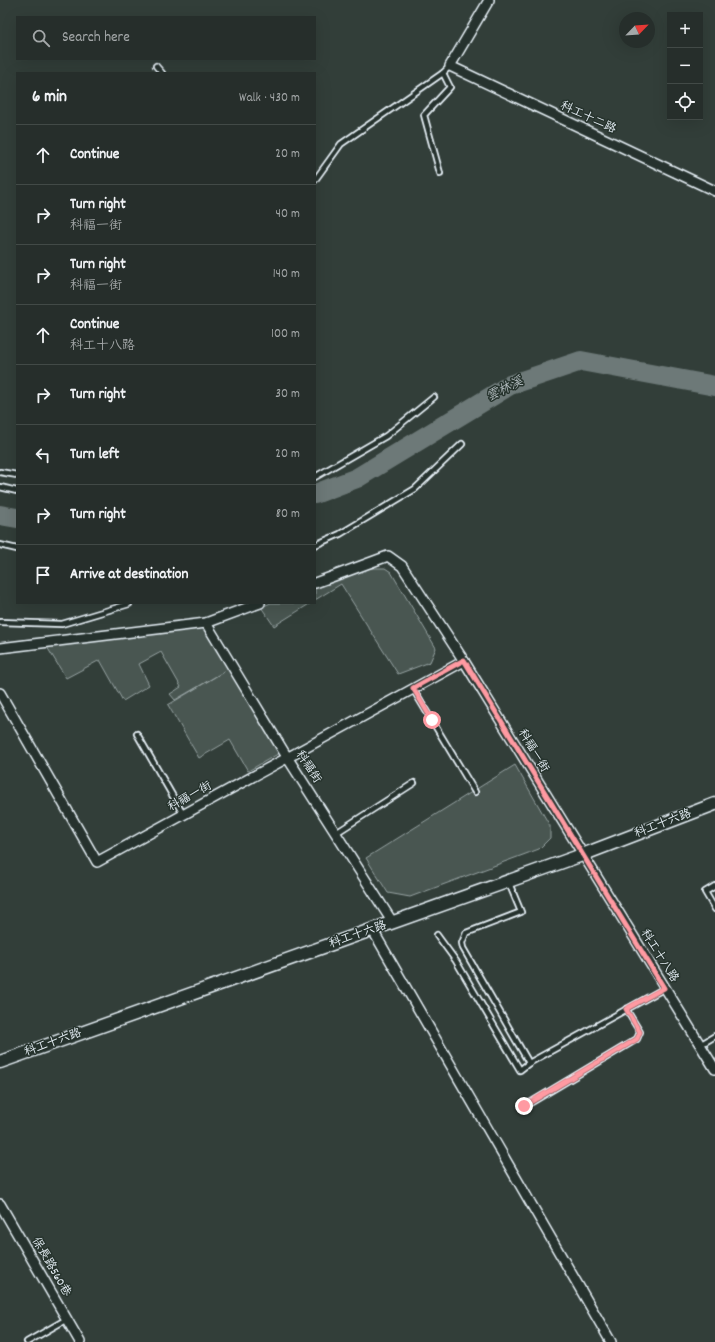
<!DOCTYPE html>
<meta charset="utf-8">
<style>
:root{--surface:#262e2b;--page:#323a37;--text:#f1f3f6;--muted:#a4a8a9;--line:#424a47}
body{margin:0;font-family:Dekko,"LXGW WenKai TC",sans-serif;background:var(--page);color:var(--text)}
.controls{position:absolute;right:12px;top:12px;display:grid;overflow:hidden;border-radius:0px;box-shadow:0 4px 16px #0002}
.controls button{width:36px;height:36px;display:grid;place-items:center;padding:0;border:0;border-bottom:1px solid var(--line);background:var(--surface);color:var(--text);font:20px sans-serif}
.compass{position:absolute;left:619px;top:12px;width:36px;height:36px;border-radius:50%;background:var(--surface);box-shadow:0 4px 16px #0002;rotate:65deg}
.stop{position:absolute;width:12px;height:12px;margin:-9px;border:3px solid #ff9aa2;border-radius:50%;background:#fff}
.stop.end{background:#ff9aa2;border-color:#fff;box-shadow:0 1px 4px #0008}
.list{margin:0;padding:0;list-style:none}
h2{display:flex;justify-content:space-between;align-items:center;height:52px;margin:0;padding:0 16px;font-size:17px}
h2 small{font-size:13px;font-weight:400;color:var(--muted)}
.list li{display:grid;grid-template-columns:26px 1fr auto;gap:12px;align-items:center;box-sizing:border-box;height:60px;padding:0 16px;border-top:1px solid var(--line)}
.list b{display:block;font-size:15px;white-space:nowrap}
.list p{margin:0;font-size:13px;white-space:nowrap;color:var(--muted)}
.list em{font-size:13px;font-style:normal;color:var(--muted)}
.icon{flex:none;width:22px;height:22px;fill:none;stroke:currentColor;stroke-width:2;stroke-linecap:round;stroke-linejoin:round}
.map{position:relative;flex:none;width:715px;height:1342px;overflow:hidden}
.search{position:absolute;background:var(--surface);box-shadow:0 4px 16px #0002;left:16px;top:16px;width:300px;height:44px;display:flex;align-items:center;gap:10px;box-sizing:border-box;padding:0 14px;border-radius:0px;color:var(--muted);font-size:15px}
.panel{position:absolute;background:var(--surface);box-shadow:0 4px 16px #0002;left:16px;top:72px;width:300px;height:532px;border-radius:0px}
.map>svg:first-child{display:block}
.green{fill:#495651;stroke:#98a4a4}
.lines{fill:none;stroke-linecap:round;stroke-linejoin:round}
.river{stroke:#6d7978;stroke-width:20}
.service-casing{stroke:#e8f1f8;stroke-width:8}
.minor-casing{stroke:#e8f1f8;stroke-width:12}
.tertiary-casing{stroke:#e8f1f8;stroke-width:15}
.service{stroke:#26332d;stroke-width:4.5}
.minor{stroke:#26332d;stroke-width:9}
.tertiary{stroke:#26332d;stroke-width:12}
.route{stroke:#ff9aa2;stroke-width:5}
.labels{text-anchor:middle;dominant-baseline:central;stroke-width:3;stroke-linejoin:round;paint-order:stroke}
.street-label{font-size:12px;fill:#e8f1f8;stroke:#26332d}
.water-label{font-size:13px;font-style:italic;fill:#b1bbbe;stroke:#26332d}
</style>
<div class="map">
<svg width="715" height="1342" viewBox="0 0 715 1342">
<rect width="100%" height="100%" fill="#323e39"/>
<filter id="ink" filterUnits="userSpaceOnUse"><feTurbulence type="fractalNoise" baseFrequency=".025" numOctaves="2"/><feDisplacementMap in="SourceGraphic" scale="8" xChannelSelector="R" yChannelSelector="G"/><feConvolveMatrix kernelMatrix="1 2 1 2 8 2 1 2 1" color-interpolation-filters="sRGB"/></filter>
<g filter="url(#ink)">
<g class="green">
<polygon points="363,568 385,568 391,572 436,648 430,662 398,674 341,584 315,600 315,586"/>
<polygon points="271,603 311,603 274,626 261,607"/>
<polygon points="206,623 283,751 248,771 230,740 199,758 168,705 225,671 175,700 170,694 181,687 161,652 139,664 149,685 123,701 100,660 66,678 47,647"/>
<polygon points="515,765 550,826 550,838 539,849 410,897 388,893 366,858"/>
</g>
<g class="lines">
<g class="river">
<polyline points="315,494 357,478 510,385 581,361 715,386"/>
<polyline points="0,515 17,518"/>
</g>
<defs>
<g id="service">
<polyline points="156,66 162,73"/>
<polyline points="440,173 424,115 450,87 443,73"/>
<polyline points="315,180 341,144 443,73 450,66"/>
<polyline points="0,472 17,475"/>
<polyline points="315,477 386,436 434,397"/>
<polyline points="0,487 17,491"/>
<polyline points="0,545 17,549"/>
<polyline points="315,545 340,534 415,489 462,444"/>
<polyline points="0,622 62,624 129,604"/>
<polyline points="413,689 475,792"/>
<polyline points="137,734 183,814"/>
<polyline points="336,833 414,783"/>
<polyline points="509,883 521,912 466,933 462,943 463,948 529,1063"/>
<polyline points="715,886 705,892 715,909"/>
<polyline points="437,935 456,961 520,1070 529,1063 665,988"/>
<polyline points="700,1045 715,1036"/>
<polyline points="525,1106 637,1039 640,1032 626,1009"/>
<polyline points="27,1342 67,1319"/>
</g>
<g id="minor">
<polyline points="489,0 450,66 715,191"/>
<polyline points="315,583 388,556 402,566 464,661 715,1069"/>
<polyline points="206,623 287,757 393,923"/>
<polyline points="0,648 206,623 260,603"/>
<polyline points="0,693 97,862 464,661"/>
<polyline points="372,929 611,1342"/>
<polyline points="0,1204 80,1342"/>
</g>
<polyline id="tertiary" points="0,1062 582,855 715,804"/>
</defs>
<use href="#service" class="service-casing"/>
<use href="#minor" class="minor-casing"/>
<use href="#tertiary" class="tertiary-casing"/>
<use href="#service" class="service"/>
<use href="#minor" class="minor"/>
<use href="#tertiary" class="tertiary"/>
</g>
</g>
<g class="lines" filter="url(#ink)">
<polyline class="route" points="432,720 413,688 464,660 664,988 626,1009 640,1032 637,1039 524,1106"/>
</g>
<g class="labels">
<g class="street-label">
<text transform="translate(588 118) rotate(25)">科工十二路</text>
<text transform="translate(533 751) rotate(59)">科福一街</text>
<text transform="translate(308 767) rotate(57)">科福街</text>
<text transform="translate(190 797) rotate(-29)">科福一街</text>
<text transform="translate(663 824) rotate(-21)">科工十六路</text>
<text transform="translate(358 935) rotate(-19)">科工十六路</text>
<text transform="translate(659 956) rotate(58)">科工十八路</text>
<text transform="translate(53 1043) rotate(-20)">科工十六路</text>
<text transform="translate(51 1267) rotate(60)">保長路560巷</text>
</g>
<g class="water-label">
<text transform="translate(505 390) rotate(-27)">雲林溪</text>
</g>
</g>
</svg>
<div class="controls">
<button>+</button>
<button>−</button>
<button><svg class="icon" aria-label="locate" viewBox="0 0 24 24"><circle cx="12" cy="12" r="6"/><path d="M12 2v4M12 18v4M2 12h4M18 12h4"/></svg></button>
</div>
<svg class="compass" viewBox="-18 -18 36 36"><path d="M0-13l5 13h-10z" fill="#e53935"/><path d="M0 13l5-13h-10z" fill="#a4a8a9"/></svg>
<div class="stop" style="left:432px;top:720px"></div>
<div class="stop end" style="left:524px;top:1106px"></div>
<div class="search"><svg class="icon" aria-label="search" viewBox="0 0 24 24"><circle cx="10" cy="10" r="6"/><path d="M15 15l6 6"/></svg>Search here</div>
<section class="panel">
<h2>6 min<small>Walk · 430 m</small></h2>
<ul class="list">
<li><svg class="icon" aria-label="ahead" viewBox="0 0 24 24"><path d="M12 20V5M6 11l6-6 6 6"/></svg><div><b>Continue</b></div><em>20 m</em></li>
<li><svg class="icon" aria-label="right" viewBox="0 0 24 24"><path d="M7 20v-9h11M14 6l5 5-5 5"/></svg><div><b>Turn right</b><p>科福一街</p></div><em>40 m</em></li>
<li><svg class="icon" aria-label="right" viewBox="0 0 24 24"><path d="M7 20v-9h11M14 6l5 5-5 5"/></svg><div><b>Turn right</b><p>科福一街</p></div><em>140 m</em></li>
<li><svg class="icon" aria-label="ahead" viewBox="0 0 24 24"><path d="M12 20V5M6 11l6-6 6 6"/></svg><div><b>Continue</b><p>科工十八路</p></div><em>100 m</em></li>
<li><svg class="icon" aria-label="right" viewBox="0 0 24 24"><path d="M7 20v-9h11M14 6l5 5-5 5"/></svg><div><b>Turn right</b></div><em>30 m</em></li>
<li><svg class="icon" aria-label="left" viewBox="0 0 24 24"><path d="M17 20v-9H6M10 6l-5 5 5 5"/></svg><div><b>Turn left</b></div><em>20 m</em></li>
<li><svg class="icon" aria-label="right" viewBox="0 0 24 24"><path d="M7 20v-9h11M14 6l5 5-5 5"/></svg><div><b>Turn right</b></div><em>80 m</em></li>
<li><svg class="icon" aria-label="arrive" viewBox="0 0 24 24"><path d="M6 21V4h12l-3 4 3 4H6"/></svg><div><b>Arrive at destination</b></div></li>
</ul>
</section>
</div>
